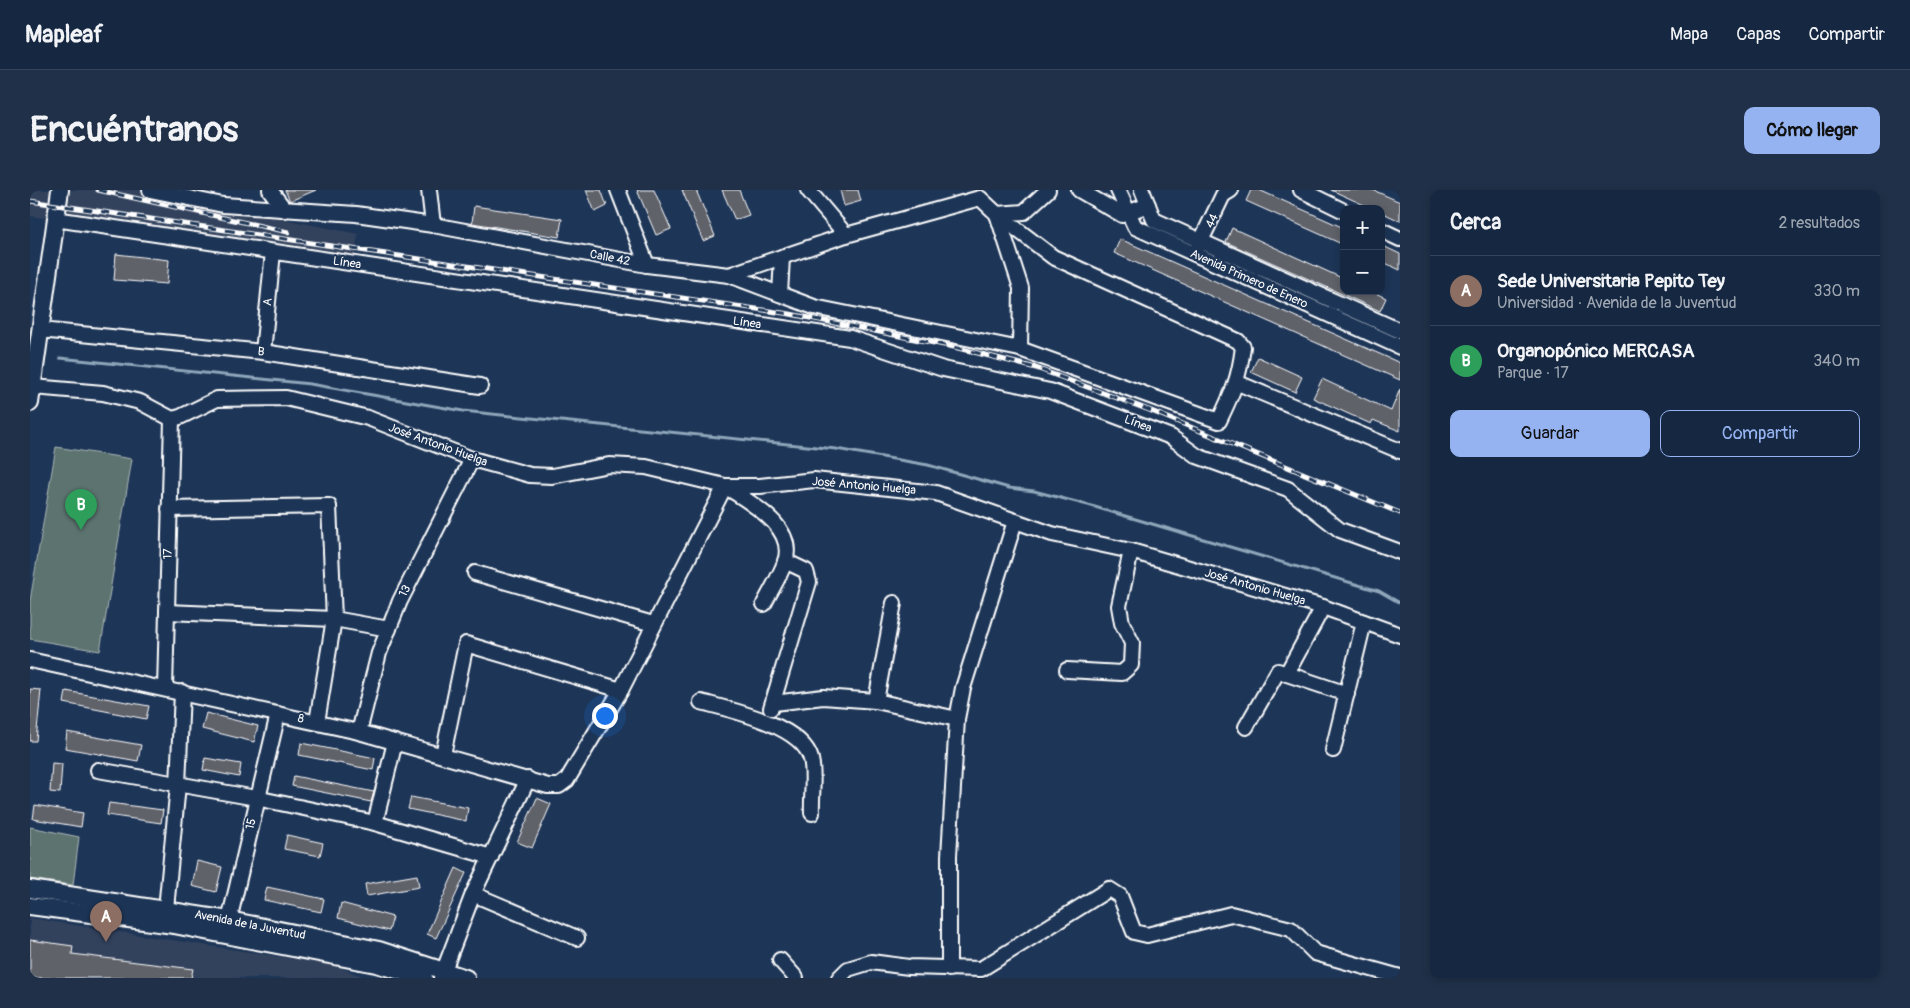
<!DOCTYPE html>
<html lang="es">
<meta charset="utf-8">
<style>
:root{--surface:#162841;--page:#1f3048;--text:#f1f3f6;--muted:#9ea6b1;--line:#35445a;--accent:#95b2f1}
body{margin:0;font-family:Pangolin,sans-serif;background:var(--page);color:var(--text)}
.controls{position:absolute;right:15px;top:15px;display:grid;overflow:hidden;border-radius:10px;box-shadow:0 2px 8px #0003}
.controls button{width:45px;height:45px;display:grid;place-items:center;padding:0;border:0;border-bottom:1px solid var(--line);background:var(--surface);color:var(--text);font:25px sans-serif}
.you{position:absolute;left:574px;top:525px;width:18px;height:18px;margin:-12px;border:4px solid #fff;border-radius:50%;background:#1a73e8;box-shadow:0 0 0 8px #1a73e833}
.badge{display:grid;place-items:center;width:32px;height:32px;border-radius:50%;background:var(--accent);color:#fff;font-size:16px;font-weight:700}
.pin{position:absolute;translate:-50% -41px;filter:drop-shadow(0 1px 2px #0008)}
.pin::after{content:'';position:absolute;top:26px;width:18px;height:15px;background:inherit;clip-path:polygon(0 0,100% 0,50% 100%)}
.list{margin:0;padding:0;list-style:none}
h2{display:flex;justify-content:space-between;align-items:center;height:65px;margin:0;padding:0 20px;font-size:21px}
h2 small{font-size:16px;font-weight:400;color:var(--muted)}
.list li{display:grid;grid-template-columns:32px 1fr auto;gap:15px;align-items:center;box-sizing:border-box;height:70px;padding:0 20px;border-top:1px solid var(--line)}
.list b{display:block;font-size:19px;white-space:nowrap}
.list p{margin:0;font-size:16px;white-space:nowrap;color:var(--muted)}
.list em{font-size:16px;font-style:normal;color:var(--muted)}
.actions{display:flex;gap:10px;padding:15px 20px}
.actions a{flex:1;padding:11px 0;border:1px solid var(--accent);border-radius:10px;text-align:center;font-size:18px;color:var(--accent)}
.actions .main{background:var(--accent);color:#111}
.map{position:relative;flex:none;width:1370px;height:788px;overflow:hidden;border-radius:10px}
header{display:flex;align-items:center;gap:30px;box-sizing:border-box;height:70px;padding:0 25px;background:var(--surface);border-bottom:1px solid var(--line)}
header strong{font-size:24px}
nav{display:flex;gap:28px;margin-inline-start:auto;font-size:18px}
.intro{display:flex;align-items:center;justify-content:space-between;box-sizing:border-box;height:120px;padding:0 30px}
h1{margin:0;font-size:35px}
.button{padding:12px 22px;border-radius:10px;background:var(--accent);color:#111;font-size:18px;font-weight:700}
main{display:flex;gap:30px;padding:0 30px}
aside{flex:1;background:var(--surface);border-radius:10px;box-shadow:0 2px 8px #0003}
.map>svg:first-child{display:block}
.built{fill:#31425d}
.green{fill:#5c736f;stroke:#aeb9b7}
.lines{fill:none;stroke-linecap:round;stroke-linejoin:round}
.stream{stroke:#8fa7ba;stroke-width:3}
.building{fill:#61626b;stroke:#fff}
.minor-casing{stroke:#fff;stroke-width:18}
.major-casing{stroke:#fff;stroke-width:20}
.minor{stroke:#1d3557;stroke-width:14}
.major{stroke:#1d3557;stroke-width:16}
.rail-casing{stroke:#fff;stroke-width:5}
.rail{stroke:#1d3557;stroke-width:3;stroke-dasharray:9;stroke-linecap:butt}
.labels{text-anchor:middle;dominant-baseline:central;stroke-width:4;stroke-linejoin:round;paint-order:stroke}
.street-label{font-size:12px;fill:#fff;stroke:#1d3557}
</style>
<header>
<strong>Mapleaf</strong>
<nav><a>Mapa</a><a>Capas</a><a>Compartir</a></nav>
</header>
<div class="intro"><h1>Encuéntranos</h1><a class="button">Cómo llegar</a></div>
<main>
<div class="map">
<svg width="1370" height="788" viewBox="0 0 1370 788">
<rect width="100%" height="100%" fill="#1d3557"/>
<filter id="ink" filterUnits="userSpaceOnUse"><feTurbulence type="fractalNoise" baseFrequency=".02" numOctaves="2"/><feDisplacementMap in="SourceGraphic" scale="10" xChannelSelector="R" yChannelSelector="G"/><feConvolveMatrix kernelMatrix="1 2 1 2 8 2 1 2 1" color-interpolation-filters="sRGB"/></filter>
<g filter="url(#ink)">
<g class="built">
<polygon points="0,0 107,0 328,44 324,73 0,26"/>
<polygon points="0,728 303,775 337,788 0,788"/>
</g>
<g class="green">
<polygon points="26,257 102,269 70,461 0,449 0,411"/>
<polygon points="0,637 49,647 43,695 0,689"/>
</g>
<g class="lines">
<polyline class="stream" points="30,168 280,194 433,221 806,259 898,275 979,298 1004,301 1058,315 1349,401 1370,413"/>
</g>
<g class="building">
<polygon points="255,0 286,0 260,11"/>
<polygon points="556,0 571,0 577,16 565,22"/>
<polygon points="607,0 624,0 641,39 626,45"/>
<polygon points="652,0 666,0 685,46 673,51"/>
<polygon points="692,0 709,0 719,25 705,30"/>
<polygon points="810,0 828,0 831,11 814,16"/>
<polygon points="1221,0 1229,0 1314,38 1314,55 1216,11"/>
<polygon points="1301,0 1343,0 1370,12 1370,31 1351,22 1351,19 1343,19"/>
<polygon points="444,16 532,29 529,47 442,33"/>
<polygon points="1202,38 1314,89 1314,101 1341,101 1356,108 1350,121 1196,52"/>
<polygon points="1090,49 1370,173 1370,190 1084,63"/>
<polygon points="1351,55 1370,64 1370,80 1351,71"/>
<polygon points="86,64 139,70 137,94 84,90"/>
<polygon points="1228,167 1272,187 1265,202 1221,182"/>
<polygon points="1292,189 1361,221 1370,199 1370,241 1343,230 1341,234 1283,208"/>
<polygon points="0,499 11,500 6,551 0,551"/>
<polygon points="36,501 119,516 116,529 34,513"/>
<polygon points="176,523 228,536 224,552 172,539"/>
<polygon points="37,542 111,555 108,571 35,558"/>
<polygon points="271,553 345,568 343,580 269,565"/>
<polygon points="175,568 211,574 209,587 173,580"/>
<polygon points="22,573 32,574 30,603 20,602"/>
<polygon points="264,586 344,602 341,612 262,596"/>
<polygon points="381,607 438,618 436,631 378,619"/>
<polygon points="507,608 521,614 502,658 487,652"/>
<polygon points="79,613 133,620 131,633 77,625"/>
<polygon points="5,615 53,623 51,637 3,629"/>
<polygon points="257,645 293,653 290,666 254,659"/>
<polygon points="167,671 192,677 186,702 162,696"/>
<polygon points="426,678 436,683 406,748 397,744"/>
<polygon points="387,685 389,697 337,706 335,694"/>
<polygon points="237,697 294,709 291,722 234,710"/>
<polygon points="311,713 363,727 359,741 308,728"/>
<polygon points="0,750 43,756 42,764 163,779 161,788 0,788"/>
</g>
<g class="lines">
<defs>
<g id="minor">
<polyline points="120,0 193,15 326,24 403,35 617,75 699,85 816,45 950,8 967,24 994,22 1018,0"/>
<polyline points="240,0 255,20"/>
<polyline points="399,0 403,35"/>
<polyline points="588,0 617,75"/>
<polyline points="778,0 816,45"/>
<polyline points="1049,0 1092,25 1118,15"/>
<polyline points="1088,0 1105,37 1370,157"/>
<polyline points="1112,0 1124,30 1370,141"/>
<polyline points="1271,0 1314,21"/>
<polyline points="967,24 991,98 990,159"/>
<polyline points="25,29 820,148 913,179 1020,201 1141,247 1167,266 1258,299 1310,340 1370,362"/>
<polyline points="1351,40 1370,49"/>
<polyline points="1168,57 1193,5 1201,0"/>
<path d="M699,85L784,117L990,159L1189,231C1203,202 1209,189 1213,157L1208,151L1023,67L967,24"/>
<polyline points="750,104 752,67"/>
<polyline points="10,140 233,162 450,196"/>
<polyline points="233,162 243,62"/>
<polyline points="1208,193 1370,261"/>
<polyline points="3,197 73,203 110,212 142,229 150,227 187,209 256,208 338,228 442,269 500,285 522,286 579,275 616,277 695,296 730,296 784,290 906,303 1022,344 1101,361 1293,417 1370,445"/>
<polyline points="139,319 299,316 304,429 287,532"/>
<polyline points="445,383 623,434"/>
<polyline points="137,422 304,429 359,439"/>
<path d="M0,470L329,542L518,596H529L537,590L591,500L695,296C718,312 767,336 755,372C750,386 741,400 734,414"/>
<polyline points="1037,480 1092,483 1101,475 1102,453 1092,433 1089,416 1101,361"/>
<polyline points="1257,483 1293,417"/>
<polyline points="135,499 142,229"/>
<polyline points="846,511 864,413"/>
<path d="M671,512C701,520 772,535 781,569C785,585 781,607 782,623"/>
<polyline points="744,513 793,507 846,511 927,529"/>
<polyline points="741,518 779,392 776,381 755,371"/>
<polyline points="1216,537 1248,481 1317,504"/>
<polyline points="329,542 349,463 370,411 442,269"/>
<polyline points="1303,560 1334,432"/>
<polyline points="413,565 436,454 591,500"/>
<polyline points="68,580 226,608 345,633 461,667"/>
<polyline points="345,633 365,552"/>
<polyline points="443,704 547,748"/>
<polyline points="136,719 148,595 152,502"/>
<polyline points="197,739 248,524"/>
<polyline points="750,770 766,788"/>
<polyline points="919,779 919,666 927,529 933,498 985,331"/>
<polyline points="411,788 443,704 498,589"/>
<polyline points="809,788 818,779 841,772 879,777 951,779 1079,699 1090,706 1104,742 1117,745 1201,724 1261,739 1285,763 1370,787"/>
</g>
<g id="major">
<polyline points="0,213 30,0"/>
<polyline points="0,699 199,730 349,760 436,788"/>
<polyline points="0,716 144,735 346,774 394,788"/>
</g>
</defs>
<use href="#minor" class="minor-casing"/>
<use href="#major" class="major-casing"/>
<use href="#minor" class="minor"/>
<use href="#major" class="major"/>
<defs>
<g id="rail">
<polyline points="68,0 258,42"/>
<polyline points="0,11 760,124 924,157 1006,178 1119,220 1370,323"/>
</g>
</defs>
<use href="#rail" class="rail-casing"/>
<use href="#rail" class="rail"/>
</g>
</g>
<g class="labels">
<g class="street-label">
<text transform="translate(1182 31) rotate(-65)">44</text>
<text transform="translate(580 68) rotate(11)">Calle 42</text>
<text transform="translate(317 73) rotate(8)">Línea</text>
<text transform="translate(1219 89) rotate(24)">Avenida Primero de Enero</text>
<text transform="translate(238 112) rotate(-84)">A</text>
<text transform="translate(717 133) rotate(8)">Línea</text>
<text transform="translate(231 162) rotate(7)">B</text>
<text transform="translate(1108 234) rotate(21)">Línea</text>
<text transform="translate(408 255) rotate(20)">José Antonio Huelga</text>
<text transform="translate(834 296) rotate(5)">José Antonio Huelga</text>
<text transform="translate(138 364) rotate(-89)">17</text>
<text transform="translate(1225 397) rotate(16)">José Antonio Huelga</text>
<text transform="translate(375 401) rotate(-63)">13</text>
<text transform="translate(271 529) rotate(11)">8</text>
<text transform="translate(221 634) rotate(-77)">15</text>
<text transform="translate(220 735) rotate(11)">Avenida de la Juventud</text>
</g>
</g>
</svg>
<div class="controls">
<button>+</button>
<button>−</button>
</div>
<div class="you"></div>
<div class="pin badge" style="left:76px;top:752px;background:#8d6e63">A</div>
<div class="pin badge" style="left:51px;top:340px;background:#2e9e5b">B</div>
</div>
<aside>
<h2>Cerca<small>2 resultados</small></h2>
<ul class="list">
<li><span class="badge" style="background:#8d6e63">A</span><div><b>Sede Universitaria Pepito Tey</b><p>Universidad · Avenida de la Juventud</p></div><em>330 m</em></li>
<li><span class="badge" style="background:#2e9e5b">B</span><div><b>Organopónico MERCASA</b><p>Parque · 17</p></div><em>340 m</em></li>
</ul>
<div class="actions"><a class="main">Guardar</a><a>Compartir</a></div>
</aside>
</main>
